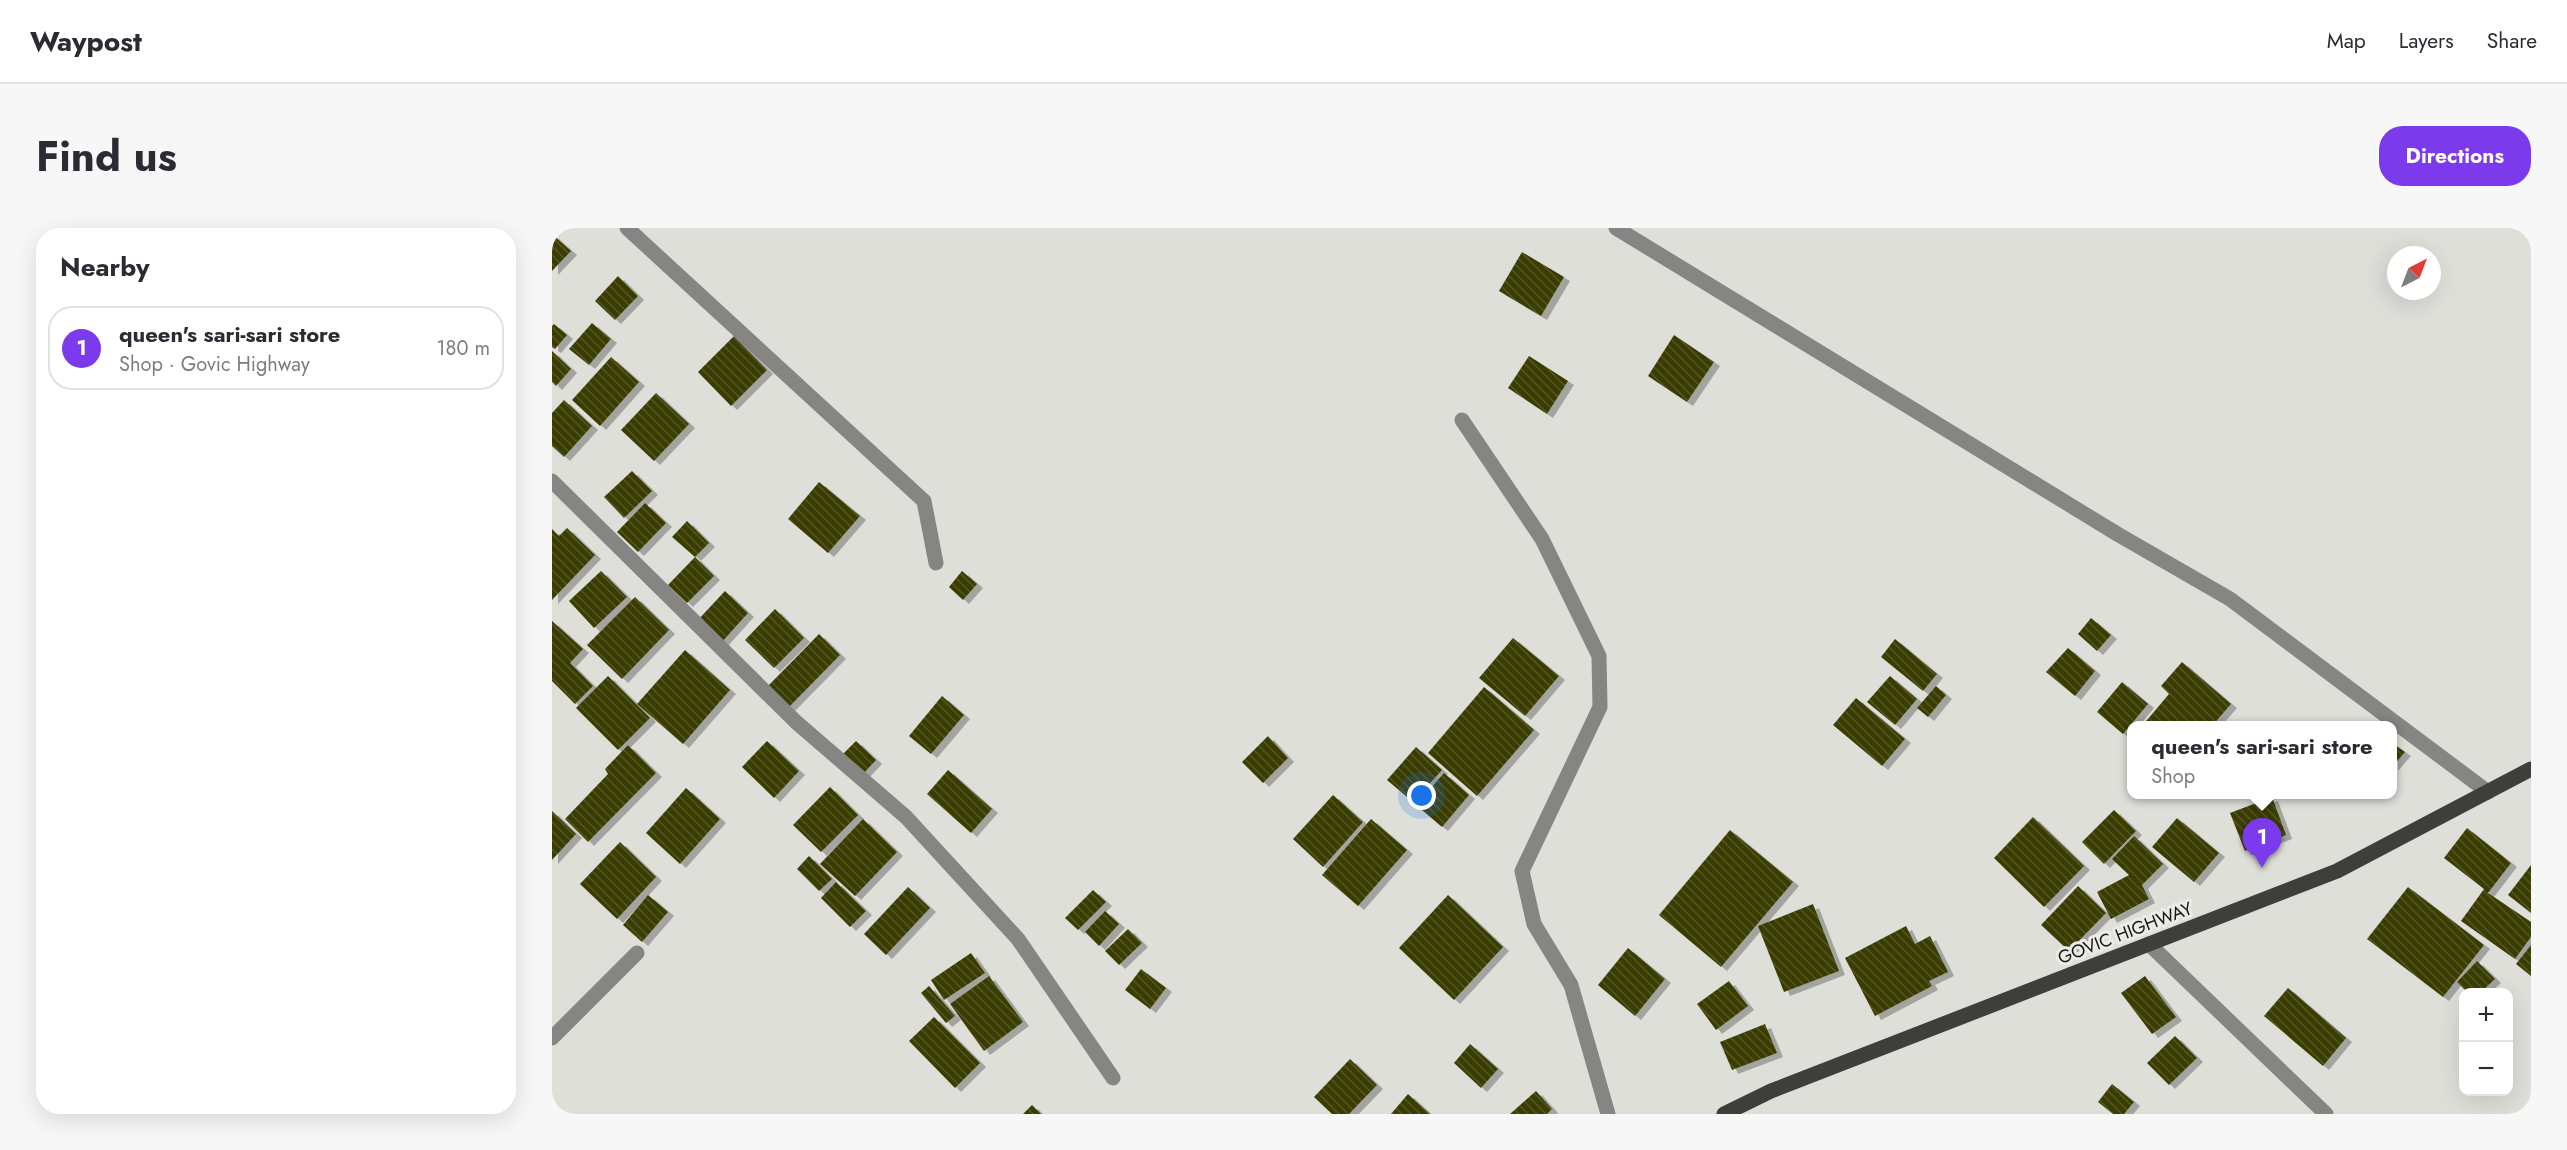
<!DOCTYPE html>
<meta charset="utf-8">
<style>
:root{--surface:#fff;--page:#f7f7f7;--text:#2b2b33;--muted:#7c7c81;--line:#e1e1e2;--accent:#7c3aed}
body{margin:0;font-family:Jost,sans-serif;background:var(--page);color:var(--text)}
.controls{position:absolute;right:18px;bottom:18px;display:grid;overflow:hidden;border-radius:12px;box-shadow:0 6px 24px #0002}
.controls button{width:54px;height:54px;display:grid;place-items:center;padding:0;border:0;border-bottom:2px solid var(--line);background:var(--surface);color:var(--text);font:30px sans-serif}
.compass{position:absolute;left:1835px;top:18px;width:54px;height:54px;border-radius:50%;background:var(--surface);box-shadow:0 6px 24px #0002;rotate:42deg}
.you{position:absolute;left:870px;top:568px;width:21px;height:21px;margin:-15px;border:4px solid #fff;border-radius:50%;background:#1a73e8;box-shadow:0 0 0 9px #1a73e833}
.badge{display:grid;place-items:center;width:39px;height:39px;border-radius:50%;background:var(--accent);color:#fff;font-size:20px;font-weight:700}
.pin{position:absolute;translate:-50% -50px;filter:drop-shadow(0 2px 3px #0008)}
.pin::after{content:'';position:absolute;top:32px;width:21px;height:18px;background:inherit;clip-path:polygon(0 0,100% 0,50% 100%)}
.popup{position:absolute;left:1575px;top:493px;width:270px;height:78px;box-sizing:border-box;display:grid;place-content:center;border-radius:12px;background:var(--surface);filter:drop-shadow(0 2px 4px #0005);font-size:20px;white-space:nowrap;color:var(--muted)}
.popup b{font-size:22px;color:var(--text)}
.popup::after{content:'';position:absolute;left:50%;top:100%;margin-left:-12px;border:12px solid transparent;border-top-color:var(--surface)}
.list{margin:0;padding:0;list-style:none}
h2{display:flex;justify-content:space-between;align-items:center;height:78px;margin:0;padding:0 24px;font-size:26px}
h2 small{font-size:20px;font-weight:400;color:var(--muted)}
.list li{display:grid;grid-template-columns:39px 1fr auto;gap:18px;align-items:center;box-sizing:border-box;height:84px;margin:0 12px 12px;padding:0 12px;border:2px solid var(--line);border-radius:24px}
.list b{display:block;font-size:22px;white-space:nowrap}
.list p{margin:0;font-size:20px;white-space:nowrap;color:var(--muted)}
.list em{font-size:20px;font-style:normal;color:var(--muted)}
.map{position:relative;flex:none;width:1979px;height:886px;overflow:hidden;border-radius:24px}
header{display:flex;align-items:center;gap:36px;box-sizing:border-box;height:84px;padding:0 30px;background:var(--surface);border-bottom:2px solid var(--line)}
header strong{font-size:28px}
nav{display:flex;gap:33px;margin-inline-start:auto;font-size:21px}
.intro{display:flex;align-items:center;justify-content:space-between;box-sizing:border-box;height:144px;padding:0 36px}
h1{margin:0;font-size:42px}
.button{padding:15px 27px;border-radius:24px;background:var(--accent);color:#fff;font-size:21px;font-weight:700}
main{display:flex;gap:36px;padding:0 36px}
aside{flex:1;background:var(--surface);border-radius:24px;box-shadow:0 6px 24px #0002}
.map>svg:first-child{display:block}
.building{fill:url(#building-back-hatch);filter:url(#shadow)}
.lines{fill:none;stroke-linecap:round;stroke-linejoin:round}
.minor{stroke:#858583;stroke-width:15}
.major{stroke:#3e3e3a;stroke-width:15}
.labels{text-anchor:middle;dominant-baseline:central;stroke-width:6;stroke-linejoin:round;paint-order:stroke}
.street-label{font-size:18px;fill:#161714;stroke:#ebece6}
</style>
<header>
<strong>Waypost</strong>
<nav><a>Map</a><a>Layers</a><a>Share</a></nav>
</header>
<div class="intro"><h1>Find us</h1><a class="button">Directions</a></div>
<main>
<aside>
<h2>Nearby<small></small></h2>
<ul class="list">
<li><span class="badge">1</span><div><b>queen's sari-sari store</b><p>Shop · Govic Highway</p></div><em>180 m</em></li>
</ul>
</aside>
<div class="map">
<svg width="1979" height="886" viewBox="0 0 1979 886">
<defs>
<pattern id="building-back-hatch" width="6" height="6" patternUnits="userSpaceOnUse" patternTransform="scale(1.5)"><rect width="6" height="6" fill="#3a3e00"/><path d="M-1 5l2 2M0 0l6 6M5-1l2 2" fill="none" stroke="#535725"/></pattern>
<filter id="shadow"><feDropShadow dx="6" dy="4" stdDeviation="0" flood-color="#0004"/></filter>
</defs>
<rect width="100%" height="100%" fill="#dedfd9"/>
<g class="building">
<polygon points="0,6 19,23 0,43"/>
<polygon points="970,24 1012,49 989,88 947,63"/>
<polygon points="66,48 86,68 63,92 43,73"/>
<polygon points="40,95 59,111 37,137 17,121"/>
<polygon points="2,96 15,107 3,121 0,119 0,98"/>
<polygon points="1122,107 1162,134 1135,174 1096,148"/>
<polygon points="182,108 215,142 179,178 146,144"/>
<polygon points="0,123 19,141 4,158 0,154"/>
<polygon points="977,128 1016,153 995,186 956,160"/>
<polygon points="59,129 87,154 48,198 20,172"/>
<polygon points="104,165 137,196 102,233 69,202"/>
<polygon points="12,172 40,198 12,229 0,218 0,185"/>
<polygon points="80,243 100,263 72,290 52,269"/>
<polygon points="267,254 308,288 276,325 236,291"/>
<polygon points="93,275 114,295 86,324 65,304"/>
<polygon points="135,293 157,315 143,329 120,309"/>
<polygon points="15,300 43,327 0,372 0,301 7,308"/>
<polygon points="143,329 162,348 135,375 116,357"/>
<polygon points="49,343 75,369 42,400 17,373"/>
<polygon points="410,343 425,356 411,372 397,359"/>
<polygon points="173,363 196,385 169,415 145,393"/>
<polygon points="83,369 117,402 70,451 35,417"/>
<polygon points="223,381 252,410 222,440 193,412"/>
<polygon points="1539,390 1559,407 1545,423 1526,406"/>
<polygon points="0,393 31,421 18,435 41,458 23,476 0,453"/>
<polygon points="267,406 288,427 237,479 216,458"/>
<polygon points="961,410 1007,448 973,488 927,450"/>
<polygon points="1343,411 1385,446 1371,463 1329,429"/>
<polygon points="1516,420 1543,443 1523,468 1494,444"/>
<polygon points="133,422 178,462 131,516 85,476"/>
<polygon points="1630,434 1679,476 1660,498 1590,498 1617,466 1609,458"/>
<polygon points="56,448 98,490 66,522 24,480"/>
<polygon points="1338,448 1365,471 1343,497 1315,474"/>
<polygon points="1570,454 1596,476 1571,506 1545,484"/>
<polygon points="1384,458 1394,467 1376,489 1365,480"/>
<polygon points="932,459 982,502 925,568 876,525"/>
<polygon points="390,468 412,487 379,526 357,508"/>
<polygon points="1304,470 1353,511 1330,538 1281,497"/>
<polygon points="716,508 736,530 711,555 690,534"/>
<polygon points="215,513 247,543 222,570 190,539"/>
<polygon points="304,513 324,532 311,546 291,526"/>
<polygon points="1840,515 1853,524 1840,539"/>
<polygon points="76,517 104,545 36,614 13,591 56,546 53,541"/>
<polygon points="864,519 890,542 861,574 835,552"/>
<polygon points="396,542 440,581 419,605 375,566"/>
<polygon points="892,545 917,567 890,599 864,577"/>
<polygon points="278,559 306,587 269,624 241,597"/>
<polygon points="134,560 168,591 128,636 94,605"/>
<polygon points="781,567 811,594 771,639 741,611"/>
<polygon points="1720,569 1734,607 1693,623 1678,585"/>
<polygon points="1562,582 1584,603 1552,636 1530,614"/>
<polygon points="0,583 24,606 0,632"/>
<polygon points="1481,589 1532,638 1492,679 1442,630"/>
<polygon points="1625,590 1667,625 1642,654 1600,619"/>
<polygon points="311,591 345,624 303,668 268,636"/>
<polygon points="819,591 855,622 806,678 770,647"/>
<polygon points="1915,600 1959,635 1936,665 1979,694 1979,709 1963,731 1909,693 1932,661 1892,630"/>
<polygon points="1178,602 1241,654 1169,739 1107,687"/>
<polygon points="1582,608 1611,636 1590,657 1597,671 1559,691 1545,664 1577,647 1560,631"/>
<polygon points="68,614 104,649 65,691 28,656"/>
<polygon points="257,628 280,651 267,663 245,641"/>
<polygon points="1979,637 1979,685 1956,667"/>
<polygon points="284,654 314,683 298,699 269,670"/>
<polygon points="1526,658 1554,685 1517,723 1489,697"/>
<polygon points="356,659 378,680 334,727 312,706"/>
<polygon points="1856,659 1932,717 1891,769 1815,711"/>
<polygon points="541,662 554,674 526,702 513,690"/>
<polygon points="96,667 116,684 90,714 71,697"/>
<polygon points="896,667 951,719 902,772 847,720"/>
<polygon points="1261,676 1287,743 1232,764 1206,698"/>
<polygon points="553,683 567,696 547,718 533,704"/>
<polygon points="1354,698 1363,716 1378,708 1396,744 1377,753 1380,758 1323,788 1293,730"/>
<polygon points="576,701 590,715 567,737 553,723"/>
<polygon points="1979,717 1979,748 1964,736"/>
<polygon points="1076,720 1113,751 1083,788 1046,757"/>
<polygon points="419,725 433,745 392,772 379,752"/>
<polygon points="1925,733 1943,751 1929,764 1915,764 1905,754"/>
<polygon points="589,741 614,760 598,781 573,762"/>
<polygon points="437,748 471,794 432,823 398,776"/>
<polygon points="1593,748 1624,789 1600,806 1569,765"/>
<polygon points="1177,753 1196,778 1164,802 1145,776"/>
<polygon points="377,758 403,788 394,795 369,765"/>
<polygon points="1736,760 1794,810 1771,838 1712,788"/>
<polygon points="382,789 428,835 403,860 357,813"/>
<polygon points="1213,796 1225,825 1180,842 1168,814"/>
<polygon points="1623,808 1645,830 1617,857 1595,835"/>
<polygon points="918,816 946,841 929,860 902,835"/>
<polygon points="798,831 825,857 797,886 780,886 762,869"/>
<polygon points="1560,856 1582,874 1572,886 1561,886 1546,874"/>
<polygon points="984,863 1000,881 995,886 958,886"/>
<polygon points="856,866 878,886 839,886"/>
<polygon points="480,877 489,886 471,886"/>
</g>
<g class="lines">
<g class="minor">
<polyline points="75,0 372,273 384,335"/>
<polyline points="1064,0 1567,307 1678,371 1936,564"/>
<polyline points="910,192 990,311 1047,428 1048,479 970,643 982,696 1019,757 1056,886"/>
<polyline points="0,253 244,494 354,589 466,711 561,850"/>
<polyline points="1597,716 1774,886"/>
<polyline points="0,810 85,725"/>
</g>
<polyline class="major" points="1172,886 1219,863 1785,643 1979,541"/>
</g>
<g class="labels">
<g class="street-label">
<text transform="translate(1573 705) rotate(-21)">GOVIC HIGHWAY</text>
</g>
</g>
</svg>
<div class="controls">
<button>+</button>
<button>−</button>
</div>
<svg class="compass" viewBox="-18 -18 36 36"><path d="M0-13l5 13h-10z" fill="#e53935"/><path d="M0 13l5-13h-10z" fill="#7c7c81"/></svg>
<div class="you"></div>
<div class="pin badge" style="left:1710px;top:640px">1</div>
<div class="popup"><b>queen's sari-sari store</b>Shop</div>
</div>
</main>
